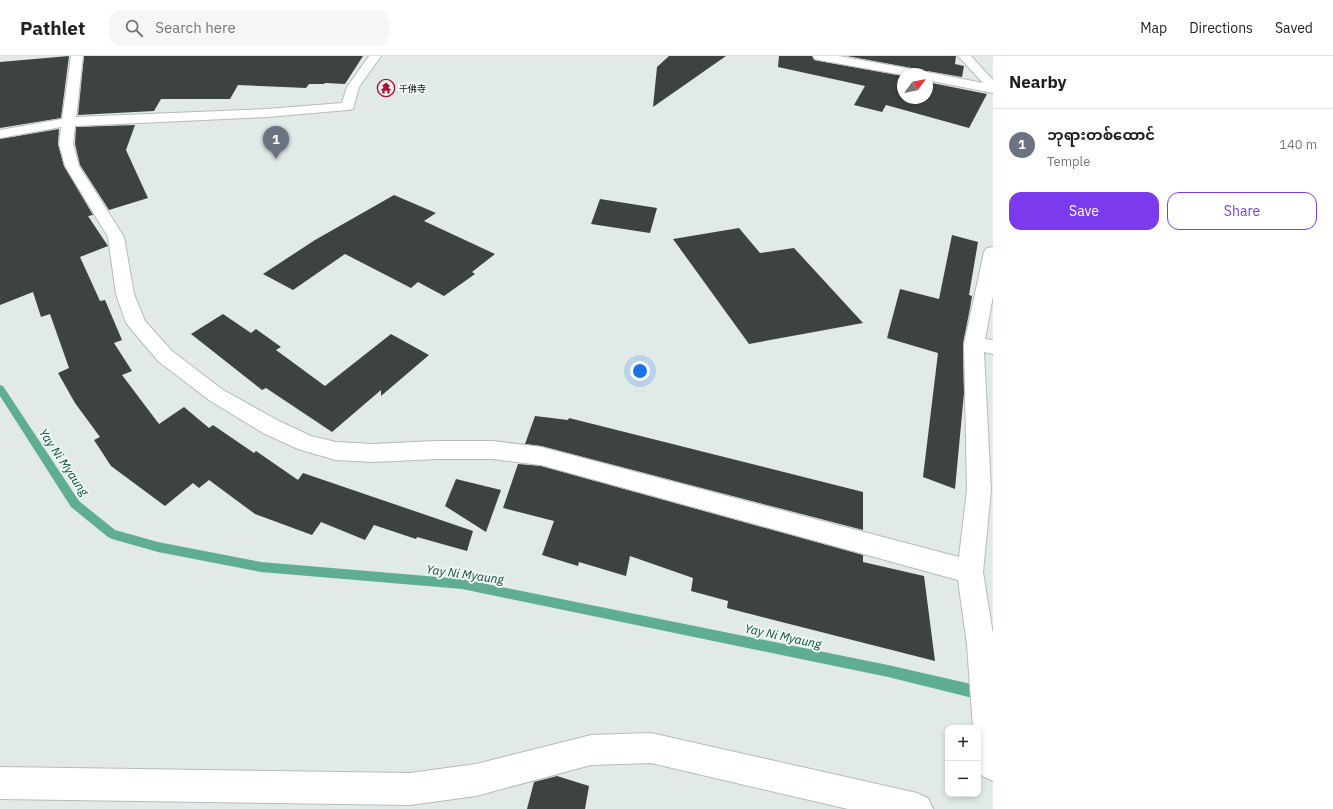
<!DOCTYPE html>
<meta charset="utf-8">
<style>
:root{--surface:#fff;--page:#f6f6f6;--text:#202124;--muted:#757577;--line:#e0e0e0;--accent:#7c3aed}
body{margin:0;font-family:"IBM Plex Sans","Noto Sans SC","Noto Sans Myanmar",sans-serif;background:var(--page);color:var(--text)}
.controls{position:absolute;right:12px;bottom:12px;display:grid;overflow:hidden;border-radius:8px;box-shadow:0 2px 6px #0003}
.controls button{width:36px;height:36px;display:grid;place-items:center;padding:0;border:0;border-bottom:1px solid var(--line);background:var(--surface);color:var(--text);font:20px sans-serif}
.compass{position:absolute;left:897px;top:12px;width:36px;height:36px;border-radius:50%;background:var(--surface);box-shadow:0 2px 6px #0003;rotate:58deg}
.you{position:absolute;left:640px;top:315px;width:14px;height:14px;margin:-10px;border:3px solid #fff;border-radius:50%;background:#1a73e8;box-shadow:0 0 0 6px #1a73e833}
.badge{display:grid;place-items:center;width:26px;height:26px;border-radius:50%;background:var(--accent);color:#fff;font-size:13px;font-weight:700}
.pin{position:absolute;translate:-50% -33px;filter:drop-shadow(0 1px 2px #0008)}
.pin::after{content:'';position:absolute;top:21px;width:14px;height:12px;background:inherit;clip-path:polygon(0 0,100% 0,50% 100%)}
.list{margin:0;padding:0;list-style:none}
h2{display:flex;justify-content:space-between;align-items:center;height:52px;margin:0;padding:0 16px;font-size:17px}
h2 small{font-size:13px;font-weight:400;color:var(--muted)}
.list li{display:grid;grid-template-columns:26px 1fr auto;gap:12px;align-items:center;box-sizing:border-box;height:72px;padding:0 16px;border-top:1px solid var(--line)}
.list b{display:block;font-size:15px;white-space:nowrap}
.list p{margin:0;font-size:13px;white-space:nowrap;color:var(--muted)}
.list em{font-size:13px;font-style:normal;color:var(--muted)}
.actions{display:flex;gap:8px;padding:12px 16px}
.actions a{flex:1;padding:9px 0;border:1px solid var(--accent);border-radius:12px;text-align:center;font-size:14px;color:var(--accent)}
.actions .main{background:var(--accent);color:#fff}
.icon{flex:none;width:22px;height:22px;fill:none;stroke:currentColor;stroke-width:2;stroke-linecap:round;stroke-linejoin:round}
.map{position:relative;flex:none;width:993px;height:753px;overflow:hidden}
header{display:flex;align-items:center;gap:24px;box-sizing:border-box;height:56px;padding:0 20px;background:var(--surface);border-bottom:1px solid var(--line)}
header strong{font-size:19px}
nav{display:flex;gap:22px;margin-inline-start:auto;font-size:14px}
.search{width:280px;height:36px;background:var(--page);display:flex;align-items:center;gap:10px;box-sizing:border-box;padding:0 14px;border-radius:12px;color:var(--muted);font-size:15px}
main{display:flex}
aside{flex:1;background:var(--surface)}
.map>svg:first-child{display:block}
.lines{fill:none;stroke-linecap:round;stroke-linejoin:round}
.stream{fill:#60ae92;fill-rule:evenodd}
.building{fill:#3d4341}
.minor-casing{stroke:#b4bcb9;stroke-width:2}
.minor{fill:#fff;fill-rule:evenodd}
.labels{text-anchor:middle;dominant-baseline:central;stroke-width:4;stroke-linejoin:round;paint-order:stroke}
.far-poi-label{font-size:9px;fill:#111413;stroke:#eff7f4;text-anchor:start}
.water-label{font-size:12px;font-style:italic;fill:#094c3a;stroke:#eff7f4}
</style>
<header>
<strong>Pathlet</strong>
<div class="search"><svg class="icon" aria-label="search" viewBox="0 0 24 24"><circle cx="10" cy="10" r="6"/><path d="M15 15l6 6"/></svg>Search here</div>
<nav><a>Map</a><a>Directions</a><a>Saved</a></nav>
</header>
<main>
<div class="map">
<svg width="993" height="753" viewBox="0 0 993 753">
<rect width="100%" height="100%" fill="#e2eae7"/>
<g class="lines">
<polygon class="stream" points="0,329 3,330 79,445 115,474 158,486 261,506 462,523 888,609 993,633 993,647 888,621 462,533 261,516 158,496 112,483 108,481 71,451 0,340"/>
</g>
<g class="building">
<polygon points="69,0 61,62 0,72 0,6"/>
<polygon points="84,0 363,0 345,28 325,27 324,28 309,28 306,32 238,29 230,43 161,43 154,55 78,59"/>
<polygon points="669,0 726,0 653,51 657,11"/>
<polygon points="779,0 812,0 814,4 819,5 903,20 903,42 927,42 927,26 987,38 969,72 886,49 882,56 854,49 865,30 778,11"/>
<polygon points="847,0 956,0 955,8 964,10 962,21 927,15 923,15 917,13"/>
<polygon points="135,69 126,94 148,142 109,154 80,109 75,88 76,71"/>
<polygon points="59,73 58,88 64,110 93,159 88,160 108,190 80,201 100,245 105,244 122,284 114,287 132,315 122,319 159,368 184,351 209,372 213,369 254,397 256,395 298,424 303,417 473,475 467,495 417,481 416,483 374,469 365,484 321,466 312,479 255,458 209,424 199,432 193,427 165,450 111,410 94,384 100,381 75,347 58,317 69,312 50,258 41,261 33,236 0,249 0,83"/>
<polygon points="394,139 436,157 424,165 495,198 472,216 475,218 444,240 418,226 411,232 345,198 293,234 263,218 315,184"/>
<polygon points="600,143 657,152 650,177 591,168"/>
<polygon points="739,172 760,197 794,192 863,267 749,288 673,183"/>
<polygon points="952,179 978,186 969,239 972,240 970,252 963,288 964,337 955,433 923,421 938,297 887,282 900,233 939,243"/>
<polygon points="223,258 251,277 256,273 281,291 276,294 325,330 391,278 429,299 381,340 381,334 332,376 266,332 262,334 191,278"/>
<polygon points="535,360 568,364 569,362 863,436 863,474 541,390 525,388"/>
<polygon points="518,408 541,410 863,499 863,506 924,520 935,605 727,552 728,545 691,535 693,522 630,500 626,520 579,506 578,510 542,499 554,465 503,452"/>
<polygon points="456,423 501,434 486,476 445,450"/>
<polygon points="557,720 589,730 585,753 527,753 534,726"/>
</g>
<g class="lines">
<defs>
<g id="minor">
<polygon points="71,0 83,0 76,61 267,53 342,47 347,31 369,0 381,0 359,31 353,53 348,54 267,61 75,70 73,88 79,110 124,181 134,238 145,265 172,295 223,334 279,365 311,380 336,386 373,388 436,385 493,385 541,391 959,501 967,434 964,288 984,196 987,192 993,191 993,240 985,283 993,284 993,298 984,296 991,434 983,516 993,578 993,725 982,720 978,710 978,672 973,672 967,589 958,524 541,409 493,403 436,403 373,406 336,404 298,393 263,377 209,344 158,305 126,267 116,238 108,181 65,110 59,88 61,71 0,82 0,74 62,63"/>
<polygon points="813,0 838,0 917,14 923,17 927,16 983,27 958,0 971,0 993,24 993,37 927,24 927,18 903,19 819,4 815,3"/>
<polygon points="651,677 917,737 928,742 933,753 848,753 651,707 591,709 476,740 410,749 0,743 0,711 410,717 476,708 591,679"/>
</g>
</defs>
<use href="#minor" class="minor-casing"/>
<use href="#minor" class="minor"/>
</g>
<defs>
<symbol id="temple-ring" viewBox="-11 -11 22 22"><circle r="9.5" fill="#eff7f4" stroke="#ab1432" stroke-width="1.5"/><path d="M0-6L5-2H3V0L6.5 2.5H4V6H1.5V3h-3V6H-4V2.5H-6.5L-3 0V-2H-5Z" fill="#ab1432"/></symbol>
</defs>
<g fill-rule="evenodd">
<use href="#temple-ring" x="376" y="22" width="20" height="20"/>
</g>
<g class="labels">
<g class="far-poi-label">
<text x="399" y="32">千佛寺</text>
</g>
<g class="water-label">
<text transform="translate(64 406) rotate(56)">Yay Ni Myaung</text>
<text transform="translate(465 518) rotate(8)">Yay Ni Myaung</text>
<text transform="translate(783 580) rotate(12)">Yay Ni Myaung</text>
</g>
</g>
</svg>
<div class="controls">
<button>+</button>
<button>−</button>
</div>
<svg class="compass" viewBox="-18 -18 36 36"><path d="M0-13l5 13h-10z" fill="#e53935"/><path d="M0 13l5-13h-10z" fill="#757577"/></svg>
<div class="you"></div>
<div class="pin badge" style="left:276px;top:103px;background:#6b7280">1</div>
</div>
<aside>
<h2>Nearby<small></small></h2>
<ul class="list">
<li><span class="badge" style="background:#6b7280">1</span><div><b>ဘုရားတစ်ထောင်</b><p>Temple</p></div><em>140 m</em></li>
</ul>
<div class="actions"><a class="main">Save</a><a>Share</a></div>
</aside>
</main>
